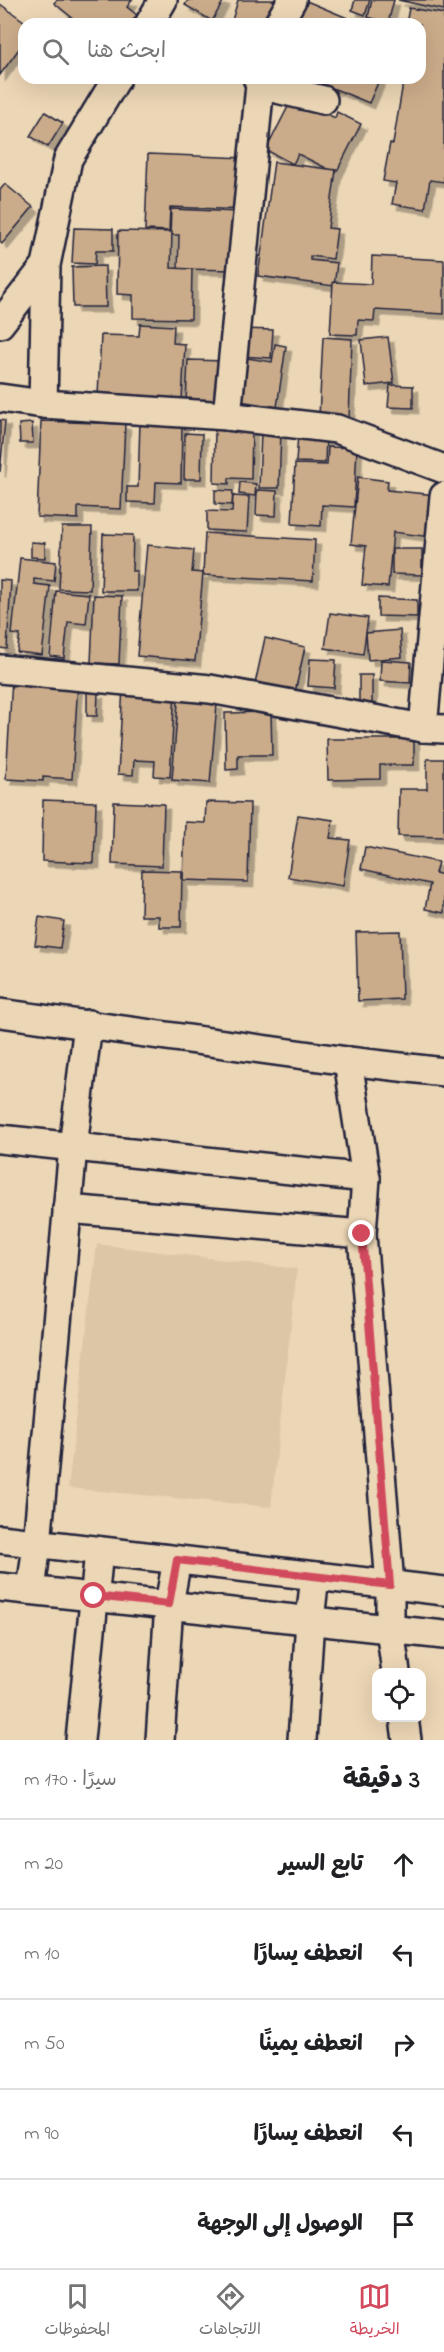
<!DOCTYPE html>
<html lang="ar">
<meta charset="utf-8">
<style>
:root{--surface:#fff;--page:#f6f6f6;--text:#202124;--muted:#757577;--line:#e0e0e0;--accent:#d1495b}
body{margin:0;font-family:"Indie Flower","Playpen Sans Arabic",sans-serif;background:var(--page);color:var(--text);direction:rtl}
.controls{position:absolute;right:18px;bottom:18px;display:grid;overflow:hidden;border-radius:12px;box-shadow:0 6px 24px #0002}
.controls button{width:54px;height:54px;display:grid;place-items:center;padding:0;border:0;border-bottom:2px solid var(--line);background:var(--surface);color:var(--text);font:30px sans-serif}
.stop{position:absolute;width:18px;height:18px;margin:-14px;border:4px solid #d1495b;border-radius:50%;background:#fff}
.stop.end{background:#d1495b;border-color:#fff;box-shadow:0 2px 6px #0008}
.list{margin:0;padding:0;list-style:none}
h2{display:flex;justify-content:space-between;align-items:center;height:78px;margin:0;padding:0 24px;font-size:26px}
h2 small{font-size:20px;font-weight:400;color:var(--muted)}
.list li{display:grid;grid-template-columns:39px 1fr auto;gap:18px;align-items:center;box-sizing:border-box;height:90px;padding:0 24px;border-top:2px solid var(--line)}
.list b{display:block;font-size:22px;white-space:nowrap}
.list em{font-size:20px;font-style:normal;color:var(--muted)}
.icon{flex:none;width:33px;height:33px;fill:none;stroke:currentColor;stroke-width:2;stroke-linecap:round;stroke-linejoin:round}
.map{position:relative;flex:none;width:444px;height:1740px;overflow:hidden;direction:ltr}
.search{position:absolute;background:var(--surface);box-shadow:0 6px 24px #0002;left:18px;right:18px;top:18px;height:66px;display:flex;align-items:center;gap:15px;box-sizing:border-box;padding:0 21px;border-radius:18px;color:var(--muted);font-size:22px}
.sheet{height:528px;background:var(--surface)}
nav{display:flex;justify-content:space-around;align-items:center;box-sizing:border-box;height:84px;border-top:2px solid var(--line);background:var(--surface);font-size:16px;color:var(--muted)}
nav a{display:grid;justify-items:center;gap:3px}
nav .on{color:var(--accent)}
.map>svg:first-child{display:block}
.built{fill:#ddc6a6}
.building{fill:#cbac8a;stroke:#22223b;stroke-width:1.5;filter:url(#shadow)}
.lines{fill:none;stroke-linecap:round;stroke-linejoin:round}
.minor-casing{stroke:#22223b;stroke-width:32}
.minor{stroke:#ebd6b5;stroke-width:27}
.route{stroke:#d1495b;stroke-width:8}
</style>
<div class="map">
<svg width="444" height="1740" viewBox="0 0 444 1740">
<defs>
<filter id="shadow"><feDropShadow dx="5.5" dy="5.5" stdDeviation="0" flood-color="#0004"/></filter>
</defs>
<rect width="100%" height="100%" fill="#ebd6b5"/>
<filter id="ink" filterUnits="userSpaceOnUse"><feTurbulence type="fractalNoise" baseFrequency=".0167" numOctaves="2"/><feDisplacementMap in="SourceGraphic" scale="12" xChannelSelector="R" yChannelSelector="G"/><feConvolveMatrix kernelMatrix="1 2 1 2 8 2 1 2 1" color-interpolation-filters="sRGB"/></filter>
<g filter="url(#ink)">
<polygon class="built" points="97,1244 297,1269 271,1507 68,1488"/>
<g class="building">
<polygon points="57,0 132,0 127,7 137,15 130,24 80,24 54,3"/>
<polygon points="188,0 224,0 212,21 185,5"/>
<polygon points="238,0 277,0 269,24 231,24"/>
<polygon points="304,0 362,24 294,24"/>
<polygon points="355,0 370,0 365,15 352,10"/>
<polygon points="372,0 394,0 388,23 368,17"/>
<polygon points="398,0 444,0 444,10"/>
<polygon points="0,4 28,24 24,24 24,42 0,75"/>
<polygon points="409,8 444,14 444,182 430,180 425,209 392,204 396,183 383,181 390,143 393,144 403,83 406,83 407,78 420,78 420,24 406,24"/>
<polygon points="308,78 380,78 369,103"/>
<polygon points="293,97 335,118 337,112 361,124 336,173 298,154 293,164 266,150"/>
<polygon points="45,112 63,123 48,147 30,136"/>
<polygon points="148,154 247,158 244,210 170,207 169,231 145,230"/>
<polygon points="274,162 336,170 328,228 337,229 333,259 310,256 310,260 337,263 334,286 258,276"/>
<polygon points="5,184 33,207 2,244 0,242 0,190"/>
<polygon points="171,209 238,212 236,270 178,269 179,235 170,235"/>
<polygon points="74,228 113,229 113,251 96,251 95,264 72,263"/>
<polygon points="118,231 172,232 171,268 192,269 191,319 133,318 133,295 117,294"/>
<polygon points="372,256 444,260 444,314 375,310 374,321 358,320 357,335 330,334 333,282 371,284"/>
<polygon points="105,266 106,307 73,307 72,267"/>
<polygon points="140,324 174,326 173,343 185,344 182,400 98,395 101,335 139,336"/>
<polygon points="242,329 273,330 271,358 240,356"/>
<polygon points="323,337 352,339 349,418 319,417"/>
<polygon points="388,337 394,383 366,386 361,340"/>
<polygon points="275,344 286,346 277,407 240,401 247,358 272,362"/>
<polygon points="188,360 226,361 225,404 186,402"/>
<polygon points="390,385 413,386 413,408 388,407"/>
<polygon points="0,420 5,421 0,472"/>
<polygon points="41,421 125,424 121,509 78,507 78,519 37,517"/>
<polygon points="140,422 182,423 181,483 156,482 155,503 127,502 127,487 138,487"/>
<polygon points="32,423 33,443 20,443 19,424"/>
<polygon points="215,428 252,429 251,479 229,478 229,484 214,483"/>
<polygon points="261,431 281,431 279,488 259,488"/>
<polygon points="185,433 202,434 201,479 184,479"/>
<polygon points="298,434 326,435 325,463 296,462"/>
<polygon points="328,447 357,448 354,507 322,505 321,526 292,524 295,464 327,465"/>
<polygon points="358,477 388,481 387,490 436,495 431,537 393,532 388,587 362,585 366,546 351,544"/>
<polygon points="240,482 256,484 255,496 239,494"/>
<polygon points="215,490 233,491 232,505 215,504"/>
<polygon points="257,490 277,491 276,516 256,515"/>
<polygon points="233,496 249,497 247,532 207,530 207,511 232,512"/>
<polygon points="62,527 92,527 90,590 59,589"/>
<polygon points="205,533 315,540 313,581 203,575"/>
<polygon points="103,534 133,535 132,571 137,571 137,591 101,591"/>
<polygon points="31,542 45,543 45,558 31,557"/>
<polygon points="147,545 194,550 192,572 203,573 195,661 137,656"/>
<polygon points="392,549 422,549 422,575 392,574"/>
<polygon points="20,558 56,562 54,581 34,579 34,584 50,586 42,655 17,652 20,635 12,634"/>
<polygon points="0,580 11,581 7,649 0,648"/>
<polygon points="56,591 89,594 86,624 68,622 64,658 50,656"/>
<polygon points="94,595 122,596 119,664 91,663"/>
<polygon points="378,598 417,600 417,617 378,616"/>
<polygon points="330,613 368,618 363,654 325,648"/>
<polygon points="400,630 402,657 368,660 366,633"/>
<polygon points="265,638 305,647 295,692 255,684"/>
<polygon points="310,659 336,660 334,688 308,686"/>
<polygon points="381,660 411,662 410,683 380,681"/>
<rect x="359" y="675" width="13" height="29"/>
<polygon points="12,679 78,682 72,779 43,777 43,781 6,779"/>
<polygon points="123,687 175,690 170,777 154,776 155,761 134,760 133,775 118,774"/>
<polygon points="179,690 204,693 203,703 217,704 210,783 172,780"/>
<polygon points="87,692 98,693 97,716 87,716"/>
<polygon points="271,712 272,755 238,755 238,769 226,770 225,713"/>
<polygon points="327,739 414,739 414,765 380,765 380,779 328,780"/>
<polygon points="427,759 444,759 444,837 398,836 399,789 427,789"/>
<polygon points="43,800 96,802 94,863 42,861"/>
<polygon points="114,802 164,804 162,866 112,864"/>
<polygon points="206,802 250,803 248,882 183,880 185,822 205,823"/>
<polygon points="298,815 333,820 330,838 350,840 343,886 288,877"/>
<polygon points="365,847 438,862 435,873 444,875 444,913 425,909 430,884 361,869"/>
<polygon points="142,870 182,871 181,927 159,927 159,916 141,916"/>
<polygon points="39,917 64,921 60,948 35,945"/>
<polygon points="400,931 402,999 358,1001 356,932"/>
</g>
<g class="lines">
<defs>
<g id="minor">
<polyline points="149,24 163,0"/>
<polyline points="278,24 292,0"/>
<polyline points="260,85 323,100"/>
<polyline points="0,324 46,265"/>
<polyline points="0,398 43,404 227,416 337,429 444,469"/>
<polyline points="43,404 46,265 68,159 117,78"/>
<polyline points="227,416 260,85 257,78"/>
<polyline points="0,669 210,689 423,728 444,729"/>
<polyline points="423,728 444,496"/>
<polyline points="0,1013 348,1061 444,1072"/>
<polyline points="348,1061 366,1178 362,1234 390,1585 390,1629 396,1672"/>
<polyline points="0,1139 366,1178"/>
<polyline points="67,1209 362,1234"/>
<polyline points="0,1539 444,1591"/>
<polyline points="0,1587 444,1635"/>
<polyline points="31,1590 37,1544 73,1147 88,1024"/>
<polyline points="404,1718 407,1740"/>
<polyline points="80,1740 99,1551"/>
<polyline points="160,1740 169,1604 177,1560"/>
<polyline points="302,1740 310,1620 315,1576"/>
</g>
</defs>
<use href="#minor" class="minor-casing"/>
<use href="#minor" class="minor"/>
</g>
</g>
<g class="lines" filter="url(#ink)">
<polyline class="route" points="94,1596 169,1604 177,1560 390,1585 362,1234"/>
</g>
</svg>
<div class="controls">
<button><svg class="icon" aria-label="locate" viewBox="0 0 24 24"><circle cx="12" cy="12" r="6"/><path d="M12 2v4M12 18v4M2 12h4M18 12h4"/></svg></button>
</div>
<div class="stop" style="left:94px;top:1596px"></div>
<div class="stop end" style="left:362px;top:1234px"></div>
<div class="search"><svg class="icon" aria-label="search" viewBox="0 0 24 24"><circle cx="10" cy="10" r="6"/><path d="M15 15l6 6"/></svg>ابحث هنا</div>
</div>
<section class="sheet">
<h2>3 دقيقة<small>سيرًا · 170 m</small></h2>
<ul class="list">
<li><svg class="icon" aria-label="ahead" viewBox="0 0 24 24"><path d="M12 20V5M6 11l6-6 6 6"/></svg><div><b>تابع السير</b></div><em>20 m</em></li>
<li><svg class="icon" aria-label="left" viewBox="0 0 24 24"><path d="M17 20v-9H6M10 6l-5 5 5 5"/></svg><div><b>انعطف يسارًا</b></div><em>10 m</em></li>
<li><svg class="icon" aria-label="right" viewBox="0 0 24 24"><path d="M7 20v-9h11M14 6l5 5-5 5"/></svg><div><b>انعطف يمينًا</b></div><em>50 m</em></li>
<li><svg class="icon" aria-label="left" viewBox="0 0 24 24"><path d="M17 20v-9H6M10 6l-5 5 5 5"/></svg><div><b>انعطف يسارًا</b></div><em>90 m</em></li>
<li><svg class="icon" aria-label="arrive" viewBox="0 0 24 24"><path d="M6 21V4h12l-3 4 3 4H6"/></svg><div><b>الوصول إلى الوجهة</b></div></li>
</ul>
</section>
<nav>
<a class="on"><svg class="icon" aria-label="map" viewBox="0 0 24 24"><path d="M3 6l6-2 6 2 6-2v14l-6 2-6-2-6 2zM9 4v14M15 6v14"/></svg>الخريطة</a>
<a><svg class="icon" aria-label="directions" viewBox="0 0 24 24"><path d="M12 3l9 9-9 9-9-9zM9 14v-3h6M13 9l2 2-2 2"/></svg>الاتجاهات</a>
<a><svg class="icon" aria-label="saved" viewBox="0 0 24 24"><path d="M7 4h10v16l-5-4-5 4z"/></svg>المحفوظات</a>
</nav>
